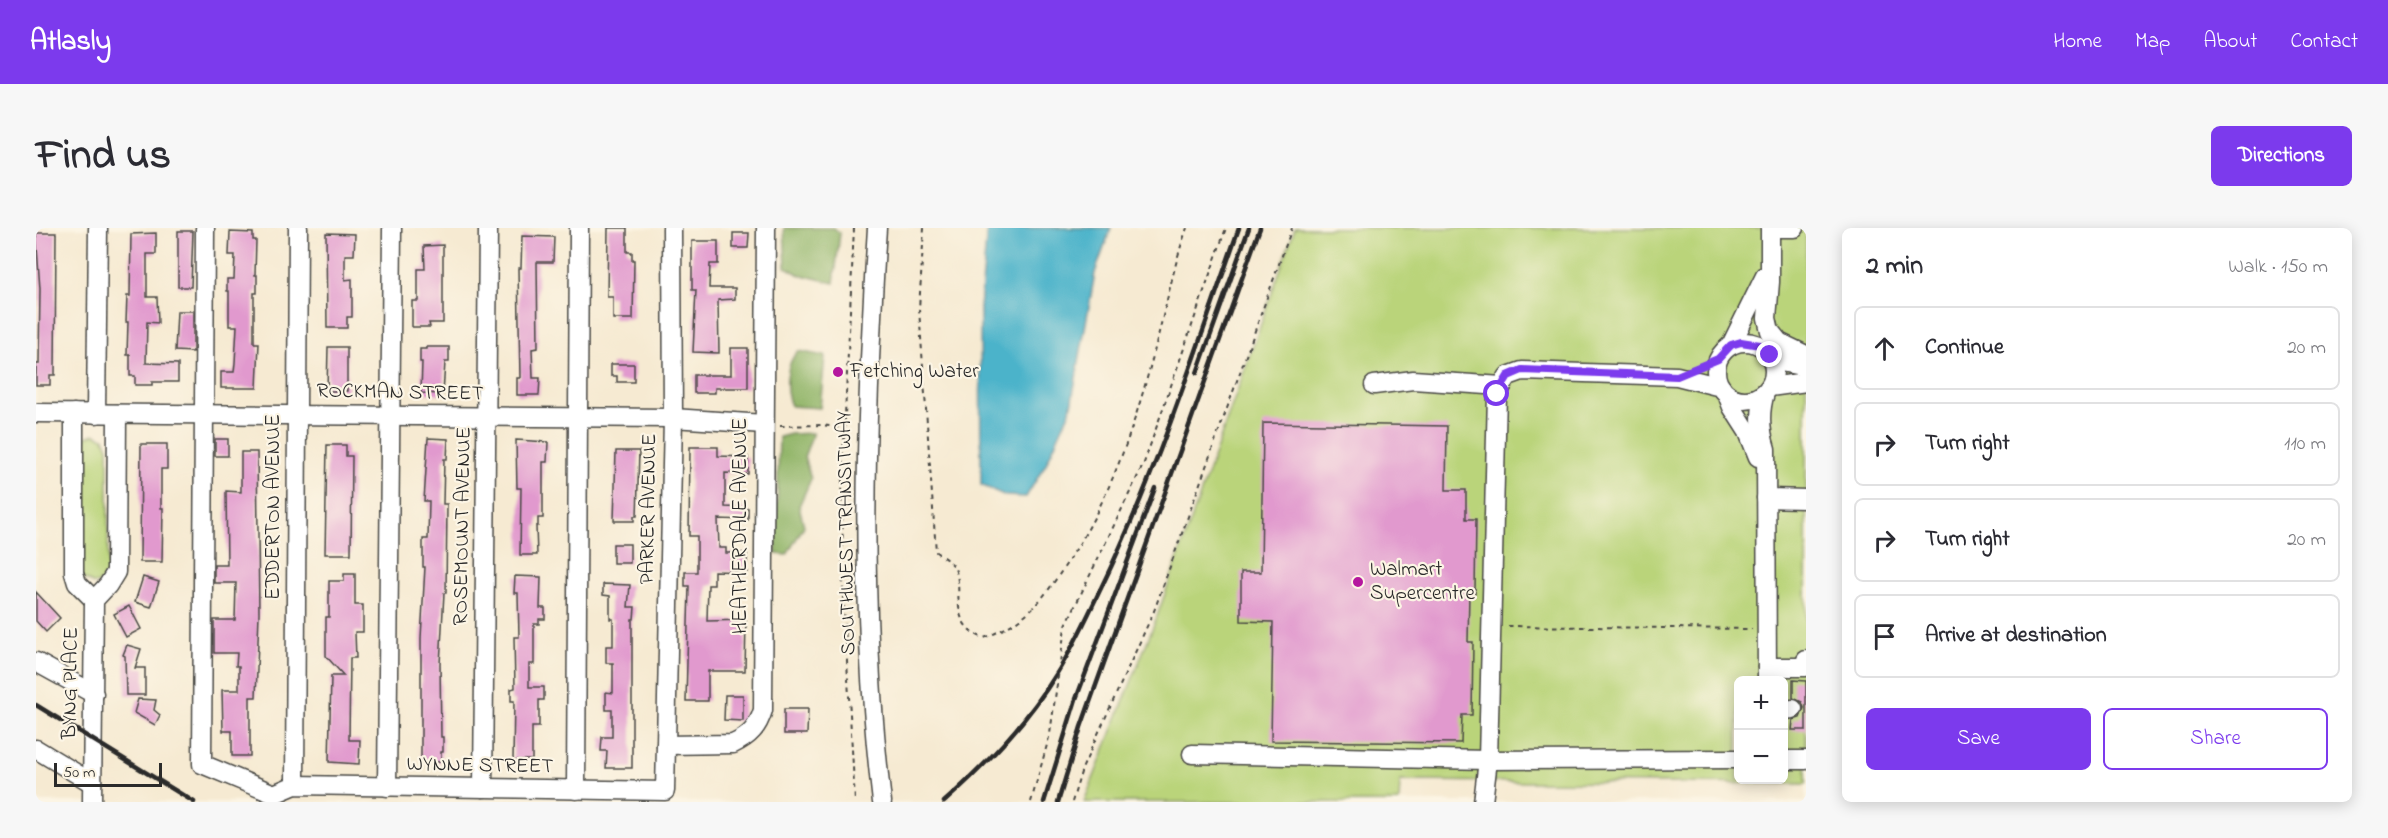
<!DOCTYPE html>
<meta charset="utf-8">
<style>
:root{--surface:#fff;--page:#f7f7f7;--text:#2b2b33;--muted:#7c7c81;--line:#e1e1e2;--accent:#7c3aed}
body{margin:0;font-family:"Indie Flower",sans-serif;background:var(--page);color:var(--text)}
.controls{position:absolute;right:18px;bottom:18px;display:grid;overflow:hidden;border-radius:9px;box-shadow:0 3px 15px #0003}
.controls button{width:54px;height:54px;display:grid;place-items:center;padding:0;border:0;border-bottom:2px solid var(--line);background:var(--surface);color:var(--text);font:30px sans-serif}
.scale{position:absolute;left:18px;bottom:15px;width:108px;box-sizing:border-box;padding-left:6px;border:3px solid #2b2b2b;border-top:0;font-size:16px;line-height:21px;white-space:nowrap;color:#2b2b2b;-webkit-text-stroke:4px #fcf5e5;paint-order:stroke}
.stop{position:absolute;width:18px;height:18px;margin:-14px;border:4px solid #7c3aed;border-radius:50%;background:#fff}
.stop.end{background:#7c3aed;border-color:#fff;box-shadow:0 2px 6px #0008}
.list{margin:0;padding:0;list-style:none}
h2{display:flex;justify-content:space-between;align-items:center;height:78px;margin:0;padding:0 24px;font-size:26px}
h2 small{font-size:20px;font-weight:400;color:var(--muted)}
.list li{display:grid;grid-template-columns:39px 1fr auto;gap:18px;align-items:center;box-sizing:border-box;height:84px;margin:0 12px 12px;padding:0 12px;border:2px solid var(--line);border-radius:9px}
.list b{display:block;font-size:22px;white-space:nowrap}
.list em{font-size:20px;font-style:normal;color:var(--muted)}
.actions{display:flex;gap:12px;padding:18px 24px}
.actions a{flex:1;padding:14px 0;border:2px solid var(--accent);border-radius:9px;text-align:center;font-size:21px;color:var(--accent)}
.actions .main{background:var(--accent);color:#fff}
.icon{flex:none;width:33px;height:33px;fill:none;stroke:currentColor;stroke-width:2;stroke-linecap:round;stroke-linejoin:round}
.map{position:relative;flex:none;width:1770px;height:574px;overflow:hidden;border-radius:9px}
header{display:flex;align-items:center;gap:36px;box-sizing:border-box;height:84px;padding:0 30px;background:var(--accent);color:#fff}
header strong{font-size:28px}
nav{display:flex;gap:33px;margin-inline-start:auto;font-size:21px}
.intro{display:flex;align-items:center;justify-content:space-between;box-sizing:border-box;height:144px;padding:0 36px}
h1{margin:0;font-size:42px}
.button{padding:15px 27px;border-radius:9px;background:var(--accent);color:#fff;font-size:21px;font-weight:700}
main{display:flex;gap:36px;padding:0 36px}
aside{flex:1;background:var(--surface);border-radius:9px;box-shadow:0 3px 15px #0003}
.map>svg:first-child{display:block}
.green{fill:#bad47a;stroke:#728052;stroke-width:1.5;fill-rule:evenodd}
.forest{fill:#93b66a;stroke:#5f704a;stroke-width:1.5}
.water{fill:#4bb3ca;stroke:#3b6f7a;stroke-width:1.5}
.building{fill:#e199ce}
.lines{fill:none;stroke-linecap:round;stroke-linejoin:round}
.minor-casing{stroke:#494844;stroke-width:21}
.path{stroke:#494844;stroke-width:2;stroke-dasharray:4.5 4.5;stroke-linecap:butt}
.minor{stroke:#fff;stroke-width:18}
.rail{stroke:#2b2b2b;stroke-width:4.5}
.route{stroke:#7c3aed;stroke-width:8}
.poi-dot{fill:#b5179e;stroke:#fcf5e5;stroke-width:2}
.labels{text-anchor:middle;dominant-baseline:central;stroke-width:4.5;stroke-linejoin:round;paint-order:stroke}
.poi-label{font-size:21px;fill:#2b2b2b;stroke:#fcf5e5;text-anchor:start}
.street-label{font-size:21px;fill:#2b2b2b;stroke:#fcf5e5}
</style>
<header>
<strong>Atlasly</strong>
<nav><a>Home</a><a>Map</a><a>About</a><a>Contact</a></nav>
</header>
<div class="intro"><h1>Find us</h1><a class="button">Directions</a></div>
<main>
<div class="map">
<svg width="1770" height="574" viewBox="0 0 1770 574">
<rect width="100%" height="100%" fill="#fcf5e5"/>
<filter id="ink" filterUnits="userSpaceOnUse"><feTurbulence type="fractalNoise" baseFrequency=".0167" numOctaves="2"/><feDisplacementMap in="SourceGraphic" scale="12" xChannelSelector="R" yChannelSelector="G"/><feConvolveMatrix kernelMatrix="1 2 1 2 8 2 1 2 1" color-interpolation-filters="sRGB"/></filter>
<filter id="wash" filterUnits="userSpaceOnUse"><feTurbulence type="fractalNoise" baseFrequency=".008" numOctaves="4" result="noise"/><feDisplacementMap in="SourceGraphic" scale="24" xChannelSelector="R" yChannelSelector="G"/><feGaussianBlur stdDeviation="1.35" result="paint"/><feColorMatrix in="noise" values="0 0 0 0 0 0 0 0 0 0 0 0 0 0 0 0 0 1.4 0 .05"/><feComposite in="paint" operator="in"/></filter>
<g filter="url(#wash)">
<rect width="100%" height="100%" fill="#f6ead2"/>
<g class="green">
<path d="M1259,0H1770V556L1364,553L1363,574H1048L1120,391ZM1702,452H1748V552H1702Z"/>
<polygon points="59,206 68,210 72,220 72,343 63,355 58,356 45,349 45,216 50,209"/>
</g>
<g class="forest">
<polygon points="748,0 798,0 804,5 798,55 762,46 750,39"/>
<path d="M762,123L789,128L784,180L755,178C748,162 749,136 762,123Z"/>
<polygon points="777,205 768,229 775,251 763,278 768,298 751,327 740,326 743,209 755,206"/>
</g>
<polygon class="water" points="951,0 1075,0 1059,45 1034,183 1010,236 990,269 970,268 945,257 944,80"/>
<g id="blocks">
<g class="building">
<polygon points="572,0 591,0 591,24 596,24 596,32 598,32 597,91 577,91 577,69 571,69"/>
<polygon points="142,3 157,3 155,59 142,59"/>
<polygon points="194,4 217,5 217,12 220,12 219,47 221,47 221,65 218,65 218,115 223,115 221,160 185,160 185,144 198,144 199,135 201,98 193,98 193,63 191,63 191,51 198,51 199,27 193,27"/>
<polygon points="0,5 20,5 19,147 14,147 14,157 0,157 0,136 3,136 4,61"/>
<polygon points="120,5 120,26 111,26 111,69 121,69 122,95 111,94 110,135 142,136 142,154 116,154 116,157 99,157 99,148 94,148 94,127 91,127 92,94 90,94 91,68 94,68 95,6"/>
<polygon points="290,5 319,6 318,27 309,27 309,52 316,51 316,89 311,89 311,100 291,100"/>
<polygon points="697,5 713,5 712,20 697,20"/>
<polygon points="486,8 518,9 517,34 501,34 502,120 496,121 497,150 504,150 503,167 481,167 481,150 484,150 482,40 485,40"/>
<polygon points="656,13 682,13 682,36 674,36 673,60 699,60 699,71 682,72 683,125 657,124 660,62 656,62"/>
<polygon points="407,17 407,95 393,95 394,99 376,99 376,73 382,73 382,41 389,41 388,18"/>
<polygon points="141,83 157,83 157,124 139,123"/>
<polygon points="292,119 311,119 311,163 291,163"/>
<polygon points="390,119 413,119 413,134 409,134 407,166 385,165 386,134 384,134 384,121 390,121"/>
<polygon points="695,120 712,120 712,160 679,160 679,165 658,165 658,147 695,147"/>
<polygon points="575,136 598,136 598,154 581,154 581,148 575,148"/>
<polygon points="1227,195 1411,198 1410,262 1430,262 1430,291 1440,291 1439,365 1433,365 1432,414 1437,414 1436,487 1426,487 1425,515 1235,513 1237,394 1205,393 1205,344 1225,344"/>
<polygon points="392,210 412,211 411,231 408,231 407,276 411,276 410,365 408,365 404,436 405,509 407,509 407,524 405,524 405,534 385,534 385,410 389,339 387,339 387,311 392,311 393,273 388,273"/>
<rect x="179" y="211" width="13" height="17"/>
<polygon points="480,212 512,214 511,234 507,234 507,290 502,290 502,298 500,298 501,327 484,327 485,260 481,260"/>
<polygon points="105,216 131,216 131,241 125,241 125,280 127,280 126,334 104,334"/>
<polygon points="291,217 310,217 310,228 316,228 315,326 289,326"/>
<polygon points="654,219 682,219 682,228 712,229 712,246 689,245 689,279 712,280 712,292 682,291 683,320 690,320 690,325 711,325 711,344 678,343 678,357 672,357 671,393 710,392 709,443 672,443 672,473 650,473 653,358 649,358 649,344 661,344 661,308 653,308"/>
<polygon points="580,223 603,223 601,288 598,288 598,293 578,293"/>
<polygon points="205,224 221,224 223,385 220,469 214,469 214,528 196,528 196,503 187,503 186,462 203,462 203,438 200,438 201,425 178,425 178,392 199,392 200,355 178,355 178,337 191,337 190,263 205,264"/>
<rect x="577" y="316" width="17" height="19"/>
<polygon points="308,346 319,346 319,377 327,377 327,404 319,404 320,430 314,430 313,512 324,512 323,536 293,534 295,448 308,448 290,428 290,389 293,389 293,353 308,353"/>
<polygon points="479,348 505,349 504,380 509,380 509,391 503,391 503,396 498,396 498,436 493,436 493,459 508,459 508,472 503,472 503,499 496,499 496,532 477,532 478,473 475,473 475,461 479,460 478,409 483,409 482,365 478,365"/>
<polygon points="107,349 123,354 115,379 99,374"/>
<polygon points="567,356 594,357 592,379 599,379 598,391 596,391 596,540 570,540 571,523 565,523 566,509 576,509 576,482 570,482 570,464 577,465 577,435 570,435 570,418 577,418 577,391 574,391 574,368 567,367"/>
<polygon points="0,364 24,390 10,404 0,393"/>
<polygon points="93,378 105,401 90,409 78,386"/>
<polygon points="91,417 105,421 99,440 109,440 109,467 90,467 89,428 87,427"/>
<polygon points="1757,452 1770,453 1770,502 1756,502 1757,492 1764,490 1768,480 1766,474 1757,470"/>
<polygon points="689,467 707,467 707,493 688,492"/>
<polygon points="102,471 120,472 118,482 124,487 119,497 98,485"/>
<polygon points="748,481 772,481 771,506 748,506"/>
</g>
</g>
</g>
<g filter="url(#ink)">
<use href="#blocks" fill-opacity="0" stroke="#494844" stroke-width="1.5"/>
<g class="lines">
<defs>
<g id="minor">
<polyline points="169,0 166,536 238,566 259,557 629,563 637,190 636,0"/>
<path d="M841,0C829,191 823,383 846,574"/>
<polyline points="1734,0 1734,54 1731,90 1734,103 1743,114 1770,127"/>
<polyline points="1740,0 1759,0"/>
<circle cx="1709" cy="143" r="29"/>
<polyline points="1695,117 1729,48"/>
<polyline points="1734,127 1745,134 1770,139"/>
<polyline points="1338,157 1377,152 1466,158"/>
<polyline points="1734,159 1770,154"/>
<path d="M1729,165C1723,184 1724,202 1730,221L1731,452"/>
<polyline points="1691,166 1696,179 1712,204 1722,229"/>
<polyline points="0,185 637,190 728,196"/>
<polyline points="38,185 38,345 41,355 58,372"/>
<polyline points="60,186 62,0"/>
<polyline points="1730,270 1770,271"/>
<polyline points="0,434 58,466"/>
<polyline points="1731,439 1770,439 1770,432"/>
<polyline points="1748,482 1757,481"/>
<path d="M630,517L697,516C714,508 722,499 727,482L730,0"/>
<polyline points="0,521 56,555"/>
<polyline points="1156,526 1452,532 1702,531"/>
<polyline points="1748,532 1770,532"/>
<polyline points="259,557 262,0"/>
<polyline points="351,559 356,0"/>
<polyline points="447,560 452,0"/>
<polyline points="540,562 543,0"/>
<polyline points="56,574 58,372 72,357 80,344 81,186"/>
<polyline points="1447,574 1452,532 1461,166 1472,148 1486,143 1641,148 1685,159"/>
</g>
</defs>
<use href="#minor" class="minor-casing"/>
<g class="path">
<polyline points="818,0 806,249 807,363 819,574"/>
<path d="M888,0L883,81L900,324C905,328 912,332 916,336C932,356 907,395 948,410C993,392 1007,371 1033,332C1081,260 1106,175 1126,92C1134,61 1140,30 1151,0"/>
<polyline points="744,198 786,197 807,200"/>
<polyline points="1472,398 1716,401"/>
<polyline points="995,574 1014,506 1029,399 1108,235 1190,0"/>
<polyline points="1036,574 1046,541 1118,383 1256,0"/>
</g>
<use href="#minor" class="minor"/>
<g class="rail">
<polyline points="1161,145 1213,0"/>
<polyline points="0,477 158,574"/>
<path d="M908,574C951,536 991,494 1021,445C1038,418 1051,389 1065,360C1121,245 1160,121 1203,0"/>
<polyline points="1008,574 1040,471 1119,260"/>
<polyline points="1022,574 1045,499 1224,0"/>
</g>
</g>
</g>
<g class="lines" filter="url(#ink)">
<polyline class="route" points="1461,166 1472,148 1486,142 1641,148 1682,131 1695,117 1705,114 1724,117 1734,127"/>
</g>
<g class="poi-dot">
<circle cx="802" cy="144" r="6"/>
<circle cx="1322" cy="354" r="6"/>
</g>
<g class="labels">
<g class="poi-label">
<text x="814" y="144">Fetching Water</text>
<text x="1334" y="342">Walmart<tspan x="1334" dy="24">Supercentre</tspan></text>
</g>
<g class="street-label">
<text transform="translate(364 165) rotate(1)">ROCKMAN STREET</text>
<text transform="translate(238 279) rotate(-90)">EDDERTON AVENUE</text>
<text transform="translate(613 281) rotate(-89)">PARKER AVENUE</text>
<text transform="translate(427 298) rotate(-89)">ROSEMOUNT AVENUE</text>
<text transform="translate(705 298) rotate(-90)">HEATHERDALE AVENUE</text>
<text transform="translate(811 305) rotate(-91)">SOUTHWEST TRANSITWAY</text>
<text transform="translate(35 455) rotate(-89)">BYNG PLACE</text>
<text transform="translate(444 538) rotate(1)">WYNNE STREET</text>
</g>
</g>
</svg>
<div class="controls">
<button>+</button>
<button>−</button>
</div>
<div class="scale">50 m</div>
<div class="stop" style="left:1461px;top:166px"></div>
<div class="stop end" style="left:1734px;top:127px"></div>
</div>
<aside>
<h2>2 min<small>Walk · 150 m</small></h2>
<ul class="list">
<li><svg class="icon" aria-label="ahead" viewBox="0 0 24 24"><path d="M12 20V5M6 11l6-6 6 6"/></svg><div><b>Continue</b></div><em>20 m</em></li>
<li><svg class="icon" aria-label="right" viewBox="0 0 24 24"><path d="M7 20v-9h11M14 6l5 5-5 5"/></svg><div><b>Turn right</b></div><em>110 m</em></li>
<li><svg class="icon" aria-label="right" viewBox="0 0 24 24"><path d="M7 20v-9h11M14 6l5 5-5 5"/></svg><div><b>Turn right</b></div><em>20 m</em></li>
<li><svg class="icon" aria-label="arrive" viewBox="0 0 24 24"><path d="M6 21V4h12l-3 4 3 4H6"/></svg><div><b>Arrive at destination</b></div></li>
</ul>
<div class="actions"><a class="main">Save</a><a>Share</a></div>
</aside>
</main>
